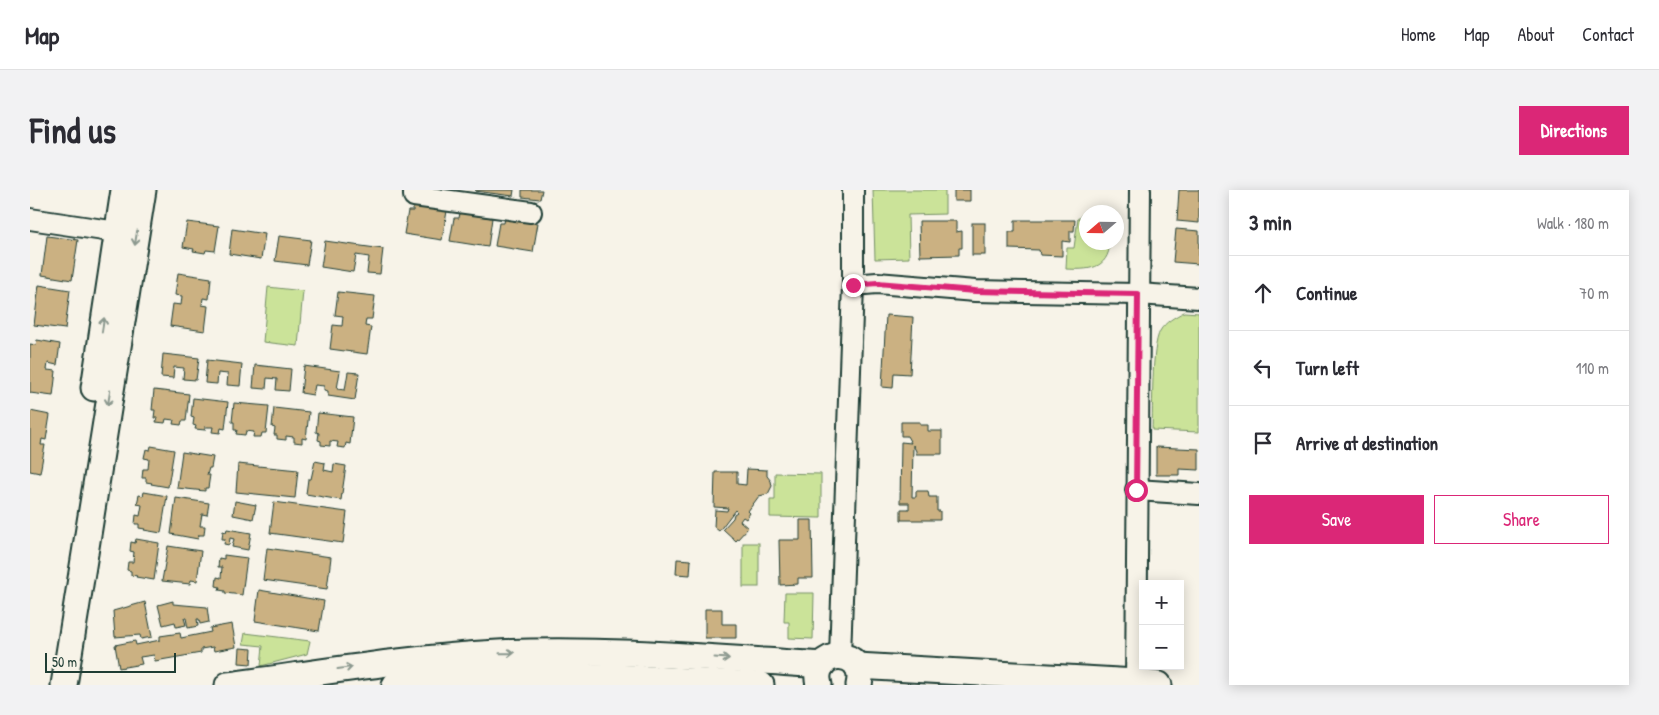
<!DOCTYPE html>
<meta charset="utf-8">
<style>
:root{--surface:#fff;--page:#f2f2f3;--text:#2b2b33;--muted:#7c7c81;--line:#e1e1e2;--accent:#db2777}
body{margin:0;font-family:"Patrick Hand",sans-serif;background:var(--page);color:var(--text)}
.controls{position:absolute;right:15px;bottom:15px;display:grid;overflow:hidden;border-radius:0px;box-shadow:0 2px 12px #0003}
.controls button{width:45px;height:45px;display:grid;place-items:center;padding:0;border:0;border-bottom:1px solid var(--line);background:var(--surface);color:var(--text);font:25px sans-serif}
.compass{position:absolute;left:1049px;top:15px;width:45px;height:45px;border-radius:50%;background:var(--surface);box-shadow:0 2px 12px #0003;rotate:250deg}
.scale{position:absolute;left:15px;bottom:12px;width:131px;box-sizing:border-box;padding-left:5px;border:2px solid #1f3d34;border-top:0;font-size:14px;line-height:18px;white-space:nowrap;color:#1f3d34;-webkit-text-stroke:4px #f7f3e8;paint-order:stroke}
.stop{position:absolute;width:15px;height:15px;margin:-11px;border:4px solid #db2777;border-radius:50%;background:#fff}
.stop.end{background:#db2777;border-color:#fff;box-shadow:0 1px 5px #0008}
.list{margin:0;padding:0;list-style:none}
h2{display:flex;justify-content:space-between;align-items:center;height:65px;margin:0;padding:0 20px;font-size:21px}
h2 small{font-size:16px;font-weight:400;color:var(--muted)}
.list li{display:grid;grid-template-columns:32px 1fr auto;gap:15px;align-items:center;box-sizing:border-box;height:75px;padding:0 20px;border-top:1px solid var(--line)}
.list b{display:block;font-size:19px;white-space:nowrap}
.list em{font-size:16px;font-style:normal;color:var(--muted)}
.actions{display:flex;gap:10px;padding:15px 20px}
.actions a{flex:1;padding:11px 0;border:1px solid var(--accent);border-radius:0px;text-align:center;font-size:18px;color:var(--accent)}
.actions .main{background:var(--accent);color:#fff}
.icon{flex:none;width:28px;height:28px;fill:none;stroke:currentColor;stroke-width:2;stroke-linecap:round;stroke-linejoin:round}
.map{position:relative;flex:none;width:1169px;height:495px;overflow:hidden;border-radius:0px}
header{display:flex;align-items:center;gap:30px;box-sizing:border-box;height:70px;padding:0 25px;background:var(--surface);border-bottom:1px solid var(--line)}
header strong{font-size:24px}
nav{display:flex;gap:28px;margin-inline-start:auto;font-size:18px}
.intro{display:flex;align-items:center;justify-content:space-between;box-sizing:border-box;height:120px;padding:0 30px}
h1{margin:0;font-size:35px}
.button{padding:12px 22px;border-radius:0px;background:var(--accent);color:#fff;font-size:18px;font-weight:700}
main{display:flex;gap:30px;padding:0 30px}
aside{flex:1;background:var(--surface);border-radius:0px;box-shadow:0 2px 12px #0003}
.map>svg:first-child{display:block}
.green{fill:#cbe399;stroke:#759066}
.building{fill:#cbb182;stroke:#1f3d34}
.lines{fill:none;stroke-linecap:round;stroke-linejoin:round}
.minor-casing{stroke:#1f3d34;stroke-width:24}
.tertiary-casing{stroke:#1f3d34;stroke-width:29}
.minor{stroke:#f7f3e8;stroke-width:20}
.tertiary{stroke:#f7f3e8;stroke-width:25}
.oneway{stroke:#8b988e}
.route{stroke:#db2777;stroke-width:6}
</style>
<header>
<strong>Map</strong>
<nav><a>Home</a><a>Map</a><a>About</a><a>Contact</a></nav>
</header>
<div class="intro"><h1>Find us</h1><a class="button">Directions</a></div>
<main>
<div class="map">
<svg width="1169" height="495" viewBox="0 0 1169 495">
<rect width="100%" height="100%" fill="#f7f3e8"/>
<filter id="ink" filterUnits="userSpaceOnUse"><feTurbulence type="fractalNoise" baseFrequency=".02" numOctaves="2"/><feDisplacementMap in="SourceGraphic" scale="10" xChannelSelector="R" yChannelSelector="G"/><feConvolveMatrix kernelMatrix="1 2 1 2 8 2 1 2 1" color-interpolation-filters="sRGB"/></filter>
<g filter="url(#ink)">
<g class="green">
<polygon points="843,0 915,0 915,24 878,25 879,68 845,69"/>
<path d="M1051,25H1056V52L1080,53C1078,80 1058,80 1036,79L1037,58H1044L1048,28H1051Z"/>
<polygon points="238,97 273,101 268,156 233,152"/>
<path d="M1154,122L1169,123V242L1122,240C1123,218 1121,158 1130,141C1135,132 1145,127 1154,122Z"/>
<polygon points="745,283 791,284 791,328 740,327 740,310 745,310"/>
<rect x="713" y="353" width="16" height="44"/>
<polygon points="755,403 784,403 783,449 759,448 759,432 754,432"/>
<polygon points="215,443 280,451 277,464 231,476 233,456 213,454"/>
</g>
<g class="building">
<polygon points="446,0 484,0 483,6 445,1"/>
<polygon points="492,0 512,0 510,9 492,7"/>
<rect x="924" y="0" width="16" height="11"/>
<polygon points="1149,0 1169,0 1169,33 1147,31"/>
<polygon points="383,16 417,21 412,50 374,44 378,21 383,21"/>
<polygon points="430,23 462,28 458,57 420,51 424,28 429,28"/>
<polygon points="475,28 508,33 503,62 465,56 469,33 474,33"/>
<polygon points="985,30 1045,30 1044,41 1040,41 1040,52 1032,51 1032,66 1010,65 1009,60 979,59 979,42 985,42"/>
<polygon points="889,31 926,31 926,42 932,41 932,58 929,58 929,65 890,66"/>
<polygon points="157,32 189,36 185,61 176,60 175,63 163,61 164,59 153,57"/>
<rect x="942" y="33" width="13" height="32"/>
<polygon points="202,39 235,44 231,69 199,64"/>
<polygon points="1146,39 1169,41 1169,74 1143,72"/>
<polygon points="17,46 48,50 42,90 12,85"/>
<polygon points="249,46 281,50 277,75 245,71"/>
<polygon points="295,51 353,59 350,84 337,83 339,67 326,65 323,82 291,77"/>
<polygon points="148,83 181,88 179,109 173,108 172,115 178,116 175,141 140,136 143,114 151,115 152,106 145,105"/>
<polygon points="9,95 40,100 35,139 4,135"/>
<polygon points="308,102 345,106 342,129 336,129 335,136 341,137 337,164 300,159 303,135 312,136 313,126 305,125"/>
<polygon points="856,125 883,127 880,184 864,183 863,198 852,197"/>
<polygon points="7,150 30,154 27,175 18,173 17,180 26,181 23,206 0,203 0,154 6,155"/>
<polygon points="133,164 169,168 166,190 153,189 154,178 144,177 143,188 131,187"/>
<polygon points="177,170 212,174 210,196 197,195 198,184 188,183 187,194 175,193"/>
<polygon points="225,175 261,179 259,201 246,200 247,189 237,188 236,199 223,198"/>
<polygon points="274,176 310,181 307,199 315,200 318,182 329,183 325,210 298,206 298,201 294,200 294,196 285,195 283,205 271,203"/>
<polygon points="124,200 159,204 156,231 152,231 151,235 143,234 144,230 136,229 135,233 126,232 127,228 124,228 125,220 122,220"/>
<polygon points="163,208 198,212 195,239 191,238 190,243 182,242 183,237 175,237 175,240 165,239 166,236 163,235 164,228 161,227"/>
<polygon points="204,213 239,216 236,243 232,243 231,247 223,247 224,242 216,241 215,245 206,244 207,240 204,240 204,232 202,232"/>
<polygon points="244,218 279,222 276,249 272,248 272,253 264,252 264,247 256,246 256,250 247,249 247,245 244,245 245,238 242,237"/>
<polygon points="0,221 20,225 16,250 12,249 11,255 15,255 10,283 0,281"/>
<polygon points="288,223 323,227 320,254 316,253 315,258 307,257 308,252 300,251 300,256 291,255 291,251 288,250 289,243 286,242"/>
<polygon points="871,232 890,232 890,235 898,235 898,241 912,241 912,264 886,264 886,261 883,255 882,307 886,307 886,301 898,301 899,307 907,307 907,321 910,321 910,330 871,330 871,319 879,319 879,313 870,313 871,252 881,253 877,246 871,246"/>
<polygon points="121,256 144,260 138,297 121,294 122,293 116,292 116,288 112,288 113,279 118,279 119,269 114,268 116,259 120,260"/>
<polygon points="1126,257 1169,259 1169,280 1149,279 1149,285 1126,285"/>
<polygon points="152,262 183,267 181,278 179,278 177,285 180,285 178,298 175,298 175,301 147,298"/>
<polygon points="285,271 295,273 294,280 303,282 304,274 316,276 311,310 276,304 278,289 281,289"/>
<polygon points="208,274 268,280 265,308 206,302"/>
<polygon points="717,279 737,280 737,286 741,291 742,296 738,304 729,306 718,321 720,323 716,329 713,327 710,331 718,338 706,351 693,339 703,328 704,324 707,322 705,320 689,341 684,337 685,320 697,321 698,318 684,317 685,282 707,282 707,294 716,295"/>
<polygon points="114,302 137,306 131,343 114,340 115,339 109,338 109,334 105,334 106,325 110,326 112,315 107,314 109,305 113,306"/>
<polygon points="146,308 179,313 177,325 172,324 170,336 175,336 174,345 169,345 168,349 141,344"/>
<polygon points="205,311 226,315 223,329 203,325"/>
<polygon points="244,312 317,322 313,353 240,343"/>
<polygon points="770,330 782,330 783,388 768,388 768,394 750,395 749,350 770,350"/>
<polygon points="197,339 221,343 218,360 202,357 204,349 200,348 199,355 194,354 195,349 192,349 193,341 196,342"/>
<polygon points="106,349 129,353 124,390 106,387 107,386 101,385 101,381 97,380 98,372 103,372 104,362 100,361 101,352 105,353"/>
<polygon points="138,356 171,361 167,391 161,390 160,394 132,391"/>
<polygon points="237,358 301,367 297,399 233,390"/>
<polygon points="194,365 217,368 212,405 195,403 195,401 189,400 190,397 186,396 187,387 191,388 192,377 188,377 189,368 194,369"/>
<polygon points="647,369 661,370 660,385 646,384"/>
<polygon points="229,400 294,411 289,441 225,431"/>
<polygon points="143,411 143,414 177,417 179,432 170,434 169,429 167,429 168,436 158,438 156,428 154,428 156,435 146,437 145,432 133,435 128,415"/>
<polygon points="115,412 122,447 111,449 110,445 85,447 83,421"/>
<polygon points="675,419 692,419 692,434 706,434 706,448 675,448"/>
<polygon points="202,434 206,457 184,461 183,457 171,459 171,463 125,471 124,465 110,467 112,474 89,478 85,455 105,451 106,455 130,450 130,446 150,443 151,448 181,442 180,438"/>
<polygon points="210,458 222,459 221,474 209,473"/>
</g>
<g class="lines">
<defs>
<g id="minor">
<polyline points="384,0 384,6 501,22"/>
<polyline points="0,29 87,42"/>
<polyline points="823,95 847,93 945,101 1108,104 1169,108"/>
<polyline points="1106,300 1169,304"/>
<polyline points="810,466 823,95 823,0"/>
<polyline points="1106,495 1110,0"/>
</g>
<g id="tertiary">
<polyline points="64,198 94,0"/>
<polyline points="827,476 1106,492 1129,495"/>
<polyline points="34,495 113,0"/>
<path d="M198,495C288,483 377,468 468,463C576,458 684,468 792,475"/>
<polyline points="365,495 477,485 584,487 731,495"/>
<path d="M789,495C779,458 838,456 829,495"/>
</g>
</defs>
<use href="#minor" class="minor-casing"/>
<use href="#tertiary" class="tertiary-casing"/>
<use href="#minor" class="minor"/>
<use href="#tertiary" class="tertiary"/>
</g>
<defs><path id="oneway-shaft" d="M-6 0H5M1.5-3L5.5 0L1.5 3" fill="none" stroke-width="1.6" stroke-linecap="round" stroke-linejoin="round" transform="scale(1.25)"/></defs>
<g class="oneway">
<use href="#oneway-shaft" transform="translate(106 48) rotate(99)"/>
<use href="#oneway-shaft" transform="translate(73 135) rotate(-81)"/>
<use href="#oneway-shaft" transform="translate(79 208) rotate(99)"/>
<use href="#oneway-shaft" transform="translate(477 463) rotate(-1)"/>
<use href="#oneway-shaft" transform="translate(692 468) rotate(4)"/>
<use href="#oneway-shaft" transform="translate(315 478) rotate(-8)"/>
</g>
</g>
<g class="lines" filter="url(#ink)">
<polyline class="route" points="823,95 847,93 945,101 1108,104 1106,300"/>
</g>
</svg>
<div class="controls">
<button>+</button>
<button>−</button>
</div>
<svg class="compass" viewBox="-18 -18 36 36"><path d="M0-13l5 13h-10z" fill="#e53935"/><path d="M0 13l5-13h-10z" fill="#7c7c81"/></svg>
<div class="scale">50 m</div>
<div class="stop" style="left:1106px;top:300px"></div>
<div class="stop end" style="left:823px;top:95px"></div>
</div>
<aside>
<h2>3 min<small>Walk · 180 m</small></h2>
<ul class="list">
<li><svg class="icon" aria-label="ahead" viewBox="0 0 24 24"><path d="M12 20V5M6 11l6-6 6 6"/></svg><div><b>Continue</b></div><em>70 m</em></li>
<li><svg class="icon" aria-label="left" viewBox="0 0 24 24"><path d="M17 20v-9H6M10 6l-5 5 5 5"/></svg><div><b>Turn left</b></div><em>110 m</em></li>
<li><svg class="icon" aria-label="arrive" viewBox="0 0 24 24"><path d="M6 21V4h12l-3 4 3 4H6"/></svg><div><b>Arrive at destination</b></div></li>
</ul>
<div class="actions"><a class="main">Save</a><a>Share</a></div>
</aside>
</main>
